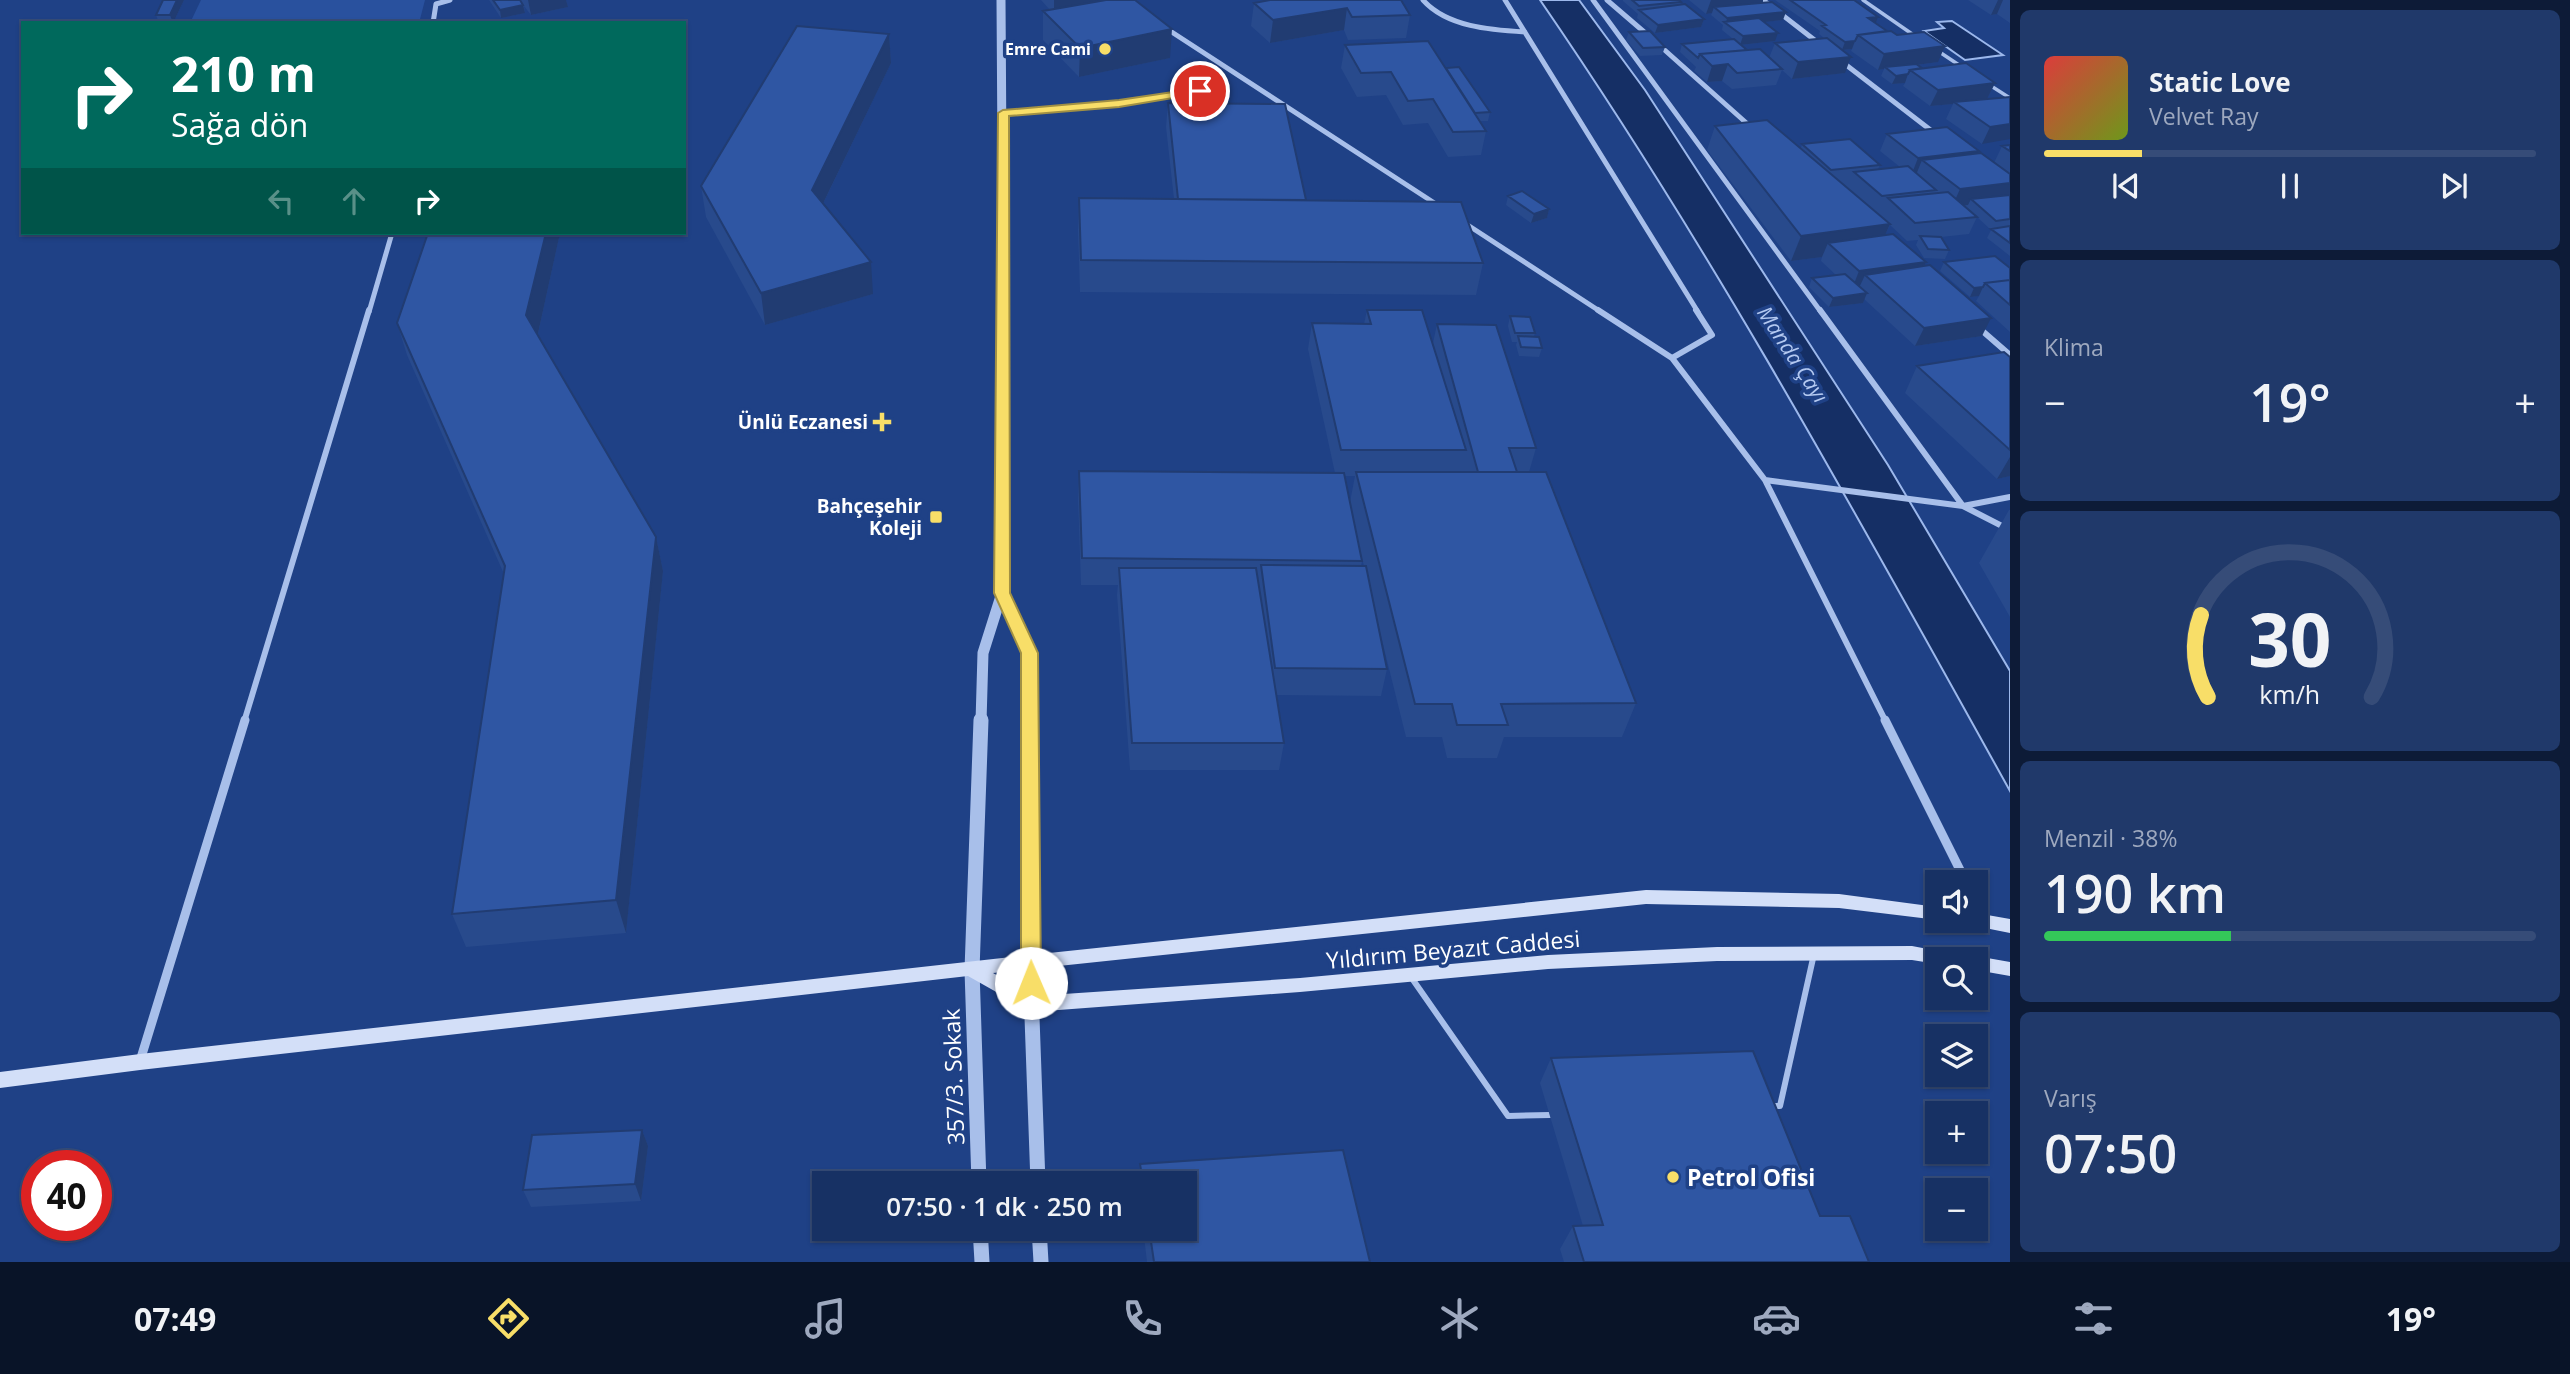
<!DOCTYPE html>
<html lang="tr">
<head>
<meta charset="utf-8">
<style>
	:root { --surface:#173164; --page:#20396a; --text:#f1f3f6; --muted:#9ea9bf; --line:#364c78; --accent:#f8de68 }
	body { margin:0; font-family:"Open Sans",sans-serif; background:var(--page); color:var(--text); height:100vh; display:flex; flex-direction:column; font-size:26px; white-space:nowrap }
	* { box-sizing:border-box; margin:0 }
	p { font-size:23px; color:var(--muted) }
	.icon { flex:none; width:38px; height:38px; fill:none; stroke:currentColor; stroke-width:2; stroke-linecap:round; stroke-linejoin:round }
	.map { position:relative; flex:1; overflow:hidden }
	.details { display:flex; flex-direction:column; gap:10px; padding:10px; background:#0d1b37; width:560px }
	.details>* { flex:none }
	.banner { position:absolute; left:21px; top:21px; width:665px; height:214px; border-radius:0px; box-shadow:0 2px 5px #0004,0 0 0 2px var(--line); background:#00695c; color:#fff; overflow:hidden }
	.tools { position:absolute; left:1925px; top:870px; display:grid; gap:14px }
	.tools a { display:grid; place-items:center; width:63px; height:63px; border-radius:0px; background:var(--surface); box-shadow:0 2px 5px #0004,0 0 0 2px var(--line); font-size:35px }
	.speed { position:absolute; left:21px; top:1150px; display:flex; gap:14px; font-size:35px; font-weight:700; text-align:center }
	.speed>* { display:grid; place-content:center; width:91px; height:91px; border-radius:50%; background:var(--surface); box-shadow:0 2px 5px #0004,0 0 0 2px var(--line); line-height:1 }
	.speed .limit { border:10px solid #d22; background:#fff; color:#111 }
	.pin { position:absolute; display:grid; place-items:center; width:60px; height:60px; color:#fff; margin:-30px; border:4px solid #fff; border-radius:50%; box-shadow:0 2px 7px #0007 }
	.me { position:absolute; width:77px; margin:-38px; rotate:359deg; stroke-linejoin:round; filter:drop-shadow(0 0 5px #0008) }
	.turn { display:flex; align-items:center; gap:24px; height:147px; padding:0 35px; font-size:32px }
	.turn .icon { width:91px; height:91px; stroke-width:2.5 }
	.turn b { display:block; font-size:49px; line-height:60px }
	.lanes { display:flex; align-items:center; height:66px; padding:0 35px; background:#0003; justify-content:center; gap:35px; direction:ltr }
	.lanes .off { opacity:.35 }
	.big { font-size:52px; font-weight:600; line-height:1.1 }
	.details .widget { flex:1; display:flex; flex-direction:column; justify-content:center; gap:10px; min-width:0; padding:0 24px; border-radius:10px; background:var(--page) }
	.details .dial { align-items:center; gap:0 }
	.dial svg { height:182px; overflow:visible; fill:none; stroke:var(--line); stroke-width:7; stroke-linecap:round; text-anchor:middle }
	.dial text { fill:var(--text); stroke:none }
	.song { display:flex; align-items:center; gap:21px }
	.cover { width:84px; height:84px; border-radius:10px; background:linear-gradient(135deg,hsl(0 70% 55%),hsl(80 70% 35%)) }
	.played { height:7px; border-radius:4px; background:linear-gradient(90deg,var(--accent) 20%,var(--line) 20%) }
	.keys { display:flex; justify-content:space-around; direction:ltr }
	.heat { display:flex; justify-content:space-between; align-items:center; font-size:38px; direction:ltr }
	.charge { height:10px; border-radius:5px; background:linear-gradient(90deg,#34c759 38%,var(--line) 0) }
	.trip { position:absolute; left:812px; top:1171px; width:385px; height:70px; border-radius:0px; background:var(--surface); box-shadow:0 2px 5px #0004,0 0 0 2px var(--line); font-weight:600; line-height:70px; text-align:center }
	.tab-bar { display:flex; height:112px; justify-content:space-around; align-items:center; background:#091428; color:var(--muted) }
	.tab-bar .icon { width:49px; height:49px }
	.tab-bar .active { color:var(--accent) }
	.tab-bar b { font-size:32px; color:var(--text) }
	main { display:flex; flex:1; min-height:0 }
	.map>svg:first-child { display:block }
</style>
</head>
<body>
<main>
<div class="map">
<svg width="2010" height="1262" viewBox="0 0 2010 1262">
	<rect width="100%" height="100%" fill="#1f4186"/>
	<!-- green -->
	<path fill="#29519e" d="M201 0H425L419 23H190Z"/>
	<!-- water -->
	<path fill="#152f65" stroke="#9cb8ec" stroke-width="2" d="M1540 0H1579L1645 90 1888 465 2010 671V791C1861 523 1714 253 1540 0Z
		M1952 21 2003 55 1965 60 1924 31 1944 28 1937 22Z"/>
	<g fill="none" stroke-linecap="round" stroke-linejoin="round">
		<!-- service-far1 -->
		<path stroke="#a8bfea" stroke-width="3.5" d="M1863 0 1915 36
			M1938 51 1962 67
			M1988 84 2010 98
			M1003 113 1119 104 1226 87"/>
		<!-- service -->
		<path stroke="#a8bfea" stroke-width="6" d="M1411 977 1508 1116 1550 1115
			M1771 1106H1780L1814 954"/>
		<!-- minor-far2 -->
		<path stroke="#a8bfea" stroke-width="5" d="M1423 0C1447 27 1491 30 1525 32
			M1505 0 1698 312
			M1593 0 1821 312
			M1607 0 1650 37
			M1763 0 1821 45
			M433 23 436 4 450 0
			M1164 27 1439 206
			M1659 45 1752 128
			M1841 61 1937 135
			M1463 222 1601 312
			M369 312 392 233"/>
		<!-- minor-far1 -->
		<path stroke="#a8bfea" stroke-width="6" d="M1598 310 1672 358 1765 480 1886 722
			M1820 310 1963 506 2010 530
			M1979 328 2010 355
			M1672 358 1712 335 1696 310
			M1765 480 1963 506 2010 497
			M244 722 369 310"/>
		<!-- minor -->
		<path stroke="#a8bfea" stroke-width="9" d="M1885 720 1966 882
			M1976 902 1985 922
			M140 1061 245 720"/>
		<!-- tertiary-far2 -->
		<path stroke="#a8bfea" stroke-width="9" d="M1001 0 1003 312"/>
		<!-- tertiary-far1 -->
		<path stroke="#a8bfea" stroke-width="11" d="M1002 593 1030 653V722
			M981 722 983 653 1002 593 1003 310"/>
		<!-- tertiary -->
		<path stroke="#a8bfea" stroke-width="15" d="M1030 720V962L1038 1183
			M979 1183 972 970 981 720
			M980 1228 982 1262
			M1039 1228 1041 1262"/>
		<!-- secondary -->
		<path fill="#d3dff8" fill-rule="evenodd" d="M1646 890 1839 894 1937 907 1938 920 1839 908 1646 904 993 973 1034 996 1300 978 1548 955 1717 947 1912 946 1954 954 1956 959H1937V964L1912 960 1717 961 1548 969 1300 992 1032 1012 968 976 140 1070 0 1088V1072L140 1054 1030 955Z
			M1976 913 2010 919V933L1970 925 1968 920H1976Z
			M1976 956 2010 962V976L1976 970V959H1969Z"/>
	</g>
	<!-- wall -->
	<path fill="#284a8c" fill-rule="evenodd" d="M163 0H184L173 23H159L156 15Z
		M489 0H566L568 7 531 15 524 6 525 13 501 18Z
		M1041 0H1100L1170 58 1079 77 1043 40V11L1050 10Z
		M1270 0H1383L1410 15 1406 38 1348 40 1344 30 1270 43 1251 26 1254 3Z
		M1623 0H1679L1681 2 1680 5 1704 19 1701 27 1655 33 1637 18 1638 14 1623 1Z
		M1689 0H1763V3L1783 20 1764 22 1775 41 1741 45 1747 50 1769 58 1775 43 1824 38 1819 34 1820 31 1775 0H1854L1878 17 1875 23 1938 62 1917 65 1922 68 1995 83 1987 99 2010 97 1982 144 1946 119 1953 104 1930 106 1903 86 1905 83 1892 84 1881 76 1884 69 1878 70 1851 51 1852 49 1843 50 1845 73 1792 79 1782 70 1776 85 1732 89 1722 81 1707 82 1694 71 1696 67 1680 52 1682 44 1733 39 1722 30 1723 25 1711 15 1712 13 1706 14Z
		M1968 0H2010V23L1997 14 1991 15Z
		M1629 32 1665 47 1662 55 1640 56 1626 40Z
		M889 34 891 63 823 204 873 294 765 325 706 217 701 186Z
		M1345 45 1446 68 1490 112 1488 121H1480L1486 131 1481 155 1448 157 1428 123 1403 125 1386 95 1357 97 1341 68Z
		M1168 103 1306 200 1483 263 1476 295 1080 292 1078 229 1079 198 1174 199 1166 127Z
		M1715 126 1801 148 1802 144 1880 165 1878 169 1900 167 1880 151 1887 134 1977 153 1994 163 2002 146 2010 145V256L1987 238 1991 230 1977 217 1969 234 1941 237 1949 250 1945 259 1924 258 1916 245 1918 240 1907 241 1890 225 1885 235 1926 262 1924 266 1982 336 1915 346 1864 299 1863 303 1829 307 1809 287 1812 278 1836 275 1821 261 1822 257 1791 261 1707 150Z
		M1508 196 1549 209 1547 218 1531 223 1506 205Z
		M428 233H560L538 334 656 537 663 571 626 933 466 947 452 914 504 574 407 355 397 323Z
		M1944 262 2010 268V332L1976 301 1979 296 1970 297 1940 271Z
		M1367 310 1433 343 1437 324 1536 448 1529 472 1636 703 1622 737H1504L1497 758H1447L1442 737H1406L1376 616 1387 669 1381 696 1277 695 1284 743 1279 770H1130L1117 595 1118 585H1081L1078 497 1079 471 1335 473 1308 349 1312 323 1364 324ZM1344 476H1355L1350 502ZM1358 544 1364 566H1361L1362 561Z
		M1510 316 1535 333 1534 336 1542 348 1539 357 1519 356 1516 345 1517 342H1512L1508 326Z
		M2010 357V476L1997 479 1905 393 1917 366Z
		M2009 510H2010V617L1979 563Z
		M1551 1058 1820 1216 1869 1262H1564L1560 1249 1573 1226H1583L1540 1083Z
		M642 1130 648 1146 641 1201 531 1207 523 1190Z
		M1343 1150 1370 1262H1147L1143 1228H1185V1183H1138L1140 1164Z"/>
	<!-- shaded-wall -->
	<path fill="#213c72" d="M177 0H184L173 23 170 15Z
		M528 0H566L568 7 531 15Z
		M1054 0H1100V8L1054 15Z
		M1711 0H1763L1761 8 1714 7 1712 13 1706 14Z
		M1998 0H2003L1997 14 1991 15Z
		M523 5 525 13 501 18 500 10Z
		M1347 8 1344 30 1270 43 1273 20Z
		M1786 12 1783 20 1730 26 1726 23 1727 18Z
		M1878 17 1875 25 1868 18Z
		M1704 19 1701 27 1655 33 1658 25Z
		M1172 29 1170 58 1079 77 1080 48Z
		M1778 33 1775 41 1740 45 1743 36Z
		M889 34 891 63 814 222 812 190Z
		M1855 41 1852 49 1842 50 1845 42Z
		M1945 46 1938 62 1887 69 1885 67 1884 69 1878 70 1884 54Z
		M1851 57 1845 73 1792 79 1798 62Z
		M1728 64 1722 81 1707 82 1712 66Z
		M1908 74 1905 83 1892 84 1896 76Z
		M1995 83 1987 99 1954 102 1953 104 1930 106 1938 90Z
		M2010 124V139L1982 144 1990 127Z
		M1979 151 1971 168 1922 160 1916 175 1911 176 1918 158Z
		M2010 183V199H1971L1968 205 1952 207 1960 189Z
		M1549 209 1547 218 1531 223 1534 214Z
		M1890 224 1879 249 1828 243 1822 257 1791 261 1801 236Z
		M546 233H560L535 347 526 315Z
		M871 262 873 294 765 325 761 293Z
		M1926 262 1918 280 1865 275 1859 288 1852 289 1859 271Z
		M1983 287 1979 296 1970 297 1974 288Z
		M1867 293 1863 303 1829 307 1833 298Z
		M1991 318 1982 336 1915 346 1924 328Z
		M2010 457V476L1997 479Z
		M656 537 663 571 626 933 616 900Z
		M642 1130 648 1146 641 1201 635 1184Z"/>
	<!-- building -->
	<path fill="#2f56a3" stroke="#213c72" stroke-width="2" d="M163 0H177L170 15H156Z
		M493 0H520L523 5 500 10Z
		M1106 0H1135L1172 29 1080 48 1043 11Z
		M1270 0H1401L1410 15 1352 17 1347 8 1273 20 1254 3Z
		M1632 0H1679L1681 2 1639 6Z
		M1790 0H1854L1878 17 1868 18 1887 31 1858 35 1855 41 1845 42 1822 26 1826 25Z
		M1772 2 1786 12 1727 18 1714 7Z
		M1685 4 1704 19 1658 25 1639 10Z
		M1759 18 1778 33 1743 36 1724 22Z
		M797 26 889 34 812 190 871 262 761 293 701 186Z
		M1650 31 1665 47 1643 48 1629 32Z
		M1891 31 1897 35 1924 32 1945 46 1884 54 1858 35Z
		M1827 38 1851 57 1798 62 1775 43Z
		M1734 39 1747 50 1700 54 1698 58 1682 44Z
		M1428 41 1486 131 1453 132 1433 99 1408 101 1391 72 1361 73 1345 45Z
		M1760 49 1782 69 1737 73 1728 64 1712 66 1700 54Z
		M1966 63 1995 83 1938 90 1910 70Z
		M1916 64 1922 68 1910 70 1908 74 1896 76 1885 67Z
		M1459 67 1490 112 1475 113 1446 68Z
		M2010 97V124L1990 127 1954 102Z
		M1168 103 1285 104 1306 200 1178 199Z
		M1767 120 1890 224 1801 236 1715 126Z
		M1947 127 1979 151 1918 158 1887 134Z
		M1850 139 1880 165 1831 170 1802 144Z
		M2010 145V151L2002 146Z
		M1981 153 2010 174V183L1960 189 1922 160Z
		M1908 166 1936 190 1882 196 1854 172Z
		M1522 191 1549 209 1534 214 1508 196Z
		M1948 192 1977 217 1915 223 1888 198Z
		M2010 195V219L1996 221 1971 199Z
		M1079 198 1461 202 1483 263 1081 260Z
		M2010 226V243L1991 229Z
		M428 233H546L526 315 656 537 616 900 452 914 505 566 397 323Z
		M1893 234 1926 262 1859 271 1828 243Z
		M1920 236 1941 237 1949 250 1928 249Z
		M1995 256 2010 268V280L1985 283 1983 287 1974 288 1944 262Z
		M1930 265 1991 318 1924 328 1865 275Z
		M1845 274 1867 293 1833 298 1812 278Z
		M2010 280V305L1985 283Z
		M1367 310H1422L1466 450H1341L1312 323 1371 324Z
		M1510 316 1530 317 1535 333H1515Z
		M1437 324 1496 325 1536 448H1509L1517 472H1478Z
		M1518 336 1539 337 1542 348 1521 347Z
		M2004 352 2010 357V450L1917 366Z
		M1079 471 1344 473 1362 561 1082 558Z
		M1356 472H1546L1636 703 1501 704 1508 725H1457L1452 704H1415Z
		M1261 565 1366 566 1387 669 1275 668Z
		M1119 568H1256L1284 743H1132Z
		M1753 1051 1820 1216H1850L1869 1262H1584L1573 1226 1603 1225 1551 1058Z
		M642 1130 635 1184 523 1190 532 1135Z
		M1343 1150 1370 1262H1154L1149 1228H1185V1183H1143L1140 1164Z"/>
	<!-- route -->
	<path fill="#f8de68" stroke="#a19044" stroke-width="2" d="M1200 88 1203 89V93L1119 107 1009 116 1010 593 1038 653 1041 983 1038 989 1031 992 1024 989 1021 983V653L994 593 998 113 1003 110 1119 100Z"/>
	<!-- markers -->
	<g fill="#f8de68" stroke="#1f4186" stroke-width="2.5">
		<circle cx="1105" cy="49" r="7"/>
		<path d="M878.5 411.5h7v7h7v7h-7v7h-7v-7h-7v-7h7z"/>
		<rect x="929" y="510" width="14" height="14" rx="3.5"/>
		<circle cx="1673" cy="1177" r="7"/>
	</g>
	<g text-anchor="middle" dominant-baseline="central" stroke-width="7" stroke-linejoin="round" paint-order="stroke">
		<!-- far-poi labels -->
		<g font-size="16" font-weight="bold" fill="#fff" stroke="#1f4186" text-anchor="end">
			<text x="1091" y="49">Emre Cami</text>
		</g>
		<!-- poi labels -->
		<g font-size="19" font-weight="bold" fill="#fff" stroke="#1f4186" text-anchor="end">
			<text x="868" y="422">Ünlü Eczanesi</text>
			<text x="922" y="506">Bahçeşehir<tspan x="922" dy="22">Koleji</tspan></text>
		</g>
		<!-- water labels -->
		<g font-size="21" font-style="italic" fill="#b4c9f1" stroke="#1f4186">
			<text transform="translate(1793 354) rotate(57)">Manda Çayı</text>
		</g>
		<!-- near-street labels -->
		<g font-size="23" fill="#fff" stroke="#1f4186">
			<text transform="translate(1453 949) rotate(-5)">Yıldırım Beyazıt Caddesi</text>
			<text transform="translate(953 1077) rotate(-92)">357/3. Sokak</text>
		</g>
		<!-- near-poi labels -->
		<g font-size="23" font-weight="bold" fill="#fff" stroke="#1f4186" text-anchor="start">
			<text x="1687" y="1177">Petrol Ofisi</text>
		</g>
	</g>
</svg>
<div class="tools">
<a><svg class="icon" aria-label="sound" viewBox="0 0 24 24"><path d="M4 9h4l5-4v14l-5-4H4zM17 9q2 3 0 6"/></svg></a>
<a><svg class="icon" aria-label="search" viewBox="0 0 24 24"><circle cx="10" cy="10" r="6"/><path d="M15 15l6 6"/></svg></a>
<a><svg class="icon" aria-label="layers" viewBox="0 0 24 24"><path d="M12 4l9 5-9 5-9-5zM3 14l9 5 9-5"/></svg></a>
<a>+</a>
<a>−</a>
</div>
<div class="speed"><div class="limit">40</div></div>
<div class="pin" style="left:1200px;top:91px;background:#d93025"><svg class="icon" aria-label="arrive" viewBox="0 0 24 24"><path d="M6 21V4h12l-3 4 3 4H6"/></svg></div>
<svg class="me" style="left:1031px;top:983px" viewBox="-20 -20 40 40"><circle r="19" fill="#fff"/><path d="M0-13L10 11 0 6-10 11z" fill="#f8de68"/></svg>
<div class="trip">07:50 · 1 dk · 250 m</div>
<div class="banner">
<div class="turn"><svg class="icon" aria-label="right" viewBox="0 0 24 24"><path d="M7 20v-9h11M14 6l5 5-5 5"/></svg><div><b>210 m</b>Sağa dön</div></div>
<div class="lanes"><svg class="icon off" aria-label="left" viewBox="0 0 24 24"><path d="M17 20v-9H6M10 6l-5 5 5 5"/></svg><svg class="icon off" aria-label="ahead" viewBox="0 0 24 24"><path d="M12 20V5M6 11l6-6 6 6"/></svg><svg class="icon" aria-label="right" viewBox="0 0 24 24"><path d="M7 20v-9h11M14 6l5 5-5 5"/></svg></div>
</div>
</div>
<section class="details">
<div class="widget">
<div class="song"><i class="cover"></i><div><b>Static Love</b><p>Velvet Ray</p></div></div>
<div class="played"></div>
<div class="keys"><svg class="icon" aria-label="previous" viewBox="0 0 24 24"><path d="M18 5L8 12l10 7zM5 5v14"/></svg><svg class="icon" aria-label="pause" viewBox="0 0 24 24"><path d="M8 5v14M16 5v14"/></svg><svg class="icon" aria-label="next" viewBox="0 0 24 24"><path d="M6 5l10 7-10 7zM19 5v14"/></svg></div>
</div>
<div class="widget"><p>Klima</p>
<div class="heat"><a>−</a><b class="big">19°</b><a>+</a></div>
</div>
<div class="widget dial"><svg viewBox="0 0 100 80">
<path d="M14 69A42 42 0 1 1 86 69"/>
<path d="M14 69A42 42 0 0 1 11 33" stroke="#f8de68"/>
<text x="50" y="56" font-size="32" font-weight="700">30</text>
<text x="50" y="72" font-size="11">km/h</text>
</svg></div>
<div class="widget"><p>Menzil · 38%</p><b class="big">190 km</b><div class="charge"></div></div>
<div class="widget"><p>Varış</p><b class="big">07:50</b></div>
</section>
</main>
<nav class="tab-bar">
<b>07:49</b>
<svg class="icon active" aria-label="directions" viewBox="0 0 24 24"><path d="M12 3l9 9-9 9-9-9zM9 14v-3h6M13 9l2 2-2 2"/></svg>
<svg class="icon" aria-label="music" viewBox="0 0 24 24"><path d="M9 18V5l10-2v13"/><circle cx="6" cy="18" r="3"/><circle cx="16" cy="16" r="3"/></svg>
<svg class="icon" aria-label="phone" viewBox="0 0 24 24"><path d="M5 4h4l2 5-3 2q2 4 5 5l2-3 5 2v4C11 20 4 13 5 4z"/></svg>
<svg class="icon" aria-label="climate" viewBox="0 0 24 24"><path d="M12 3v18M4 7l16 10M4 17L20 7"/></svg>
<svg class="icon" aria-label="car" viewBox="0 0 24 24"><path d="M5 17H2v-5l4-1 3-4h7l3 4 3 1v5h-3M9 17h6M6 11h13"/><circle cx="7" cy="17" r="2"/><circle cx="17" cy="17" r="2"/></svg>
<svg class="icon" aria-label="filters" viewBox="0 0 24 24"><path d="M4 7h16M4 17h16"/><circle cx="9" cy="7" r="2"/><circle cx="15" cy="17" r="2"/></svg>
<b>19°</b>
</nav>
</body>
</html>
